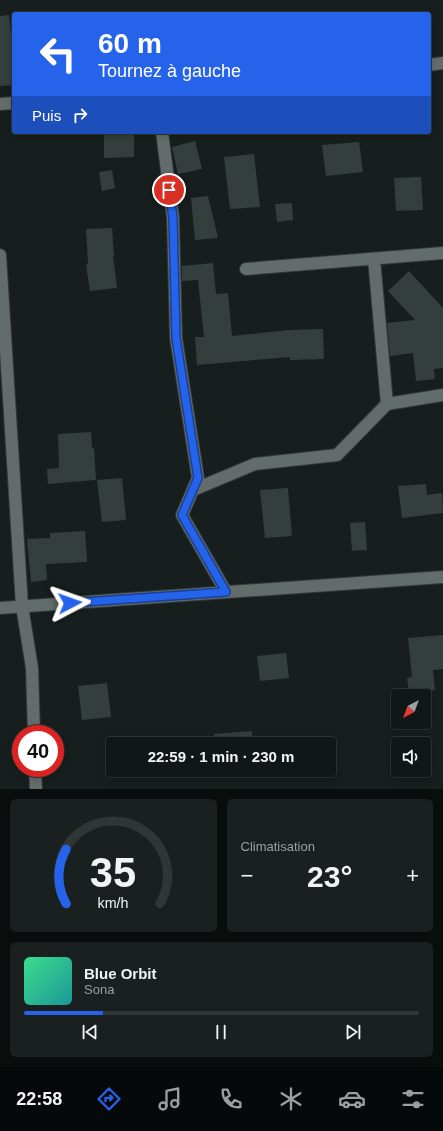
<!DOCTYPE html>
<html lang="fr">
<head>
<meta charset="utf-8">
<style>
	:root { --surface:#101716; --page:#19201f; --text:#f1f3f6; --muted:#9c9fa1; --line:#303635; --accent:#2563eb }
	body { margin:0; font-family:Arial,sans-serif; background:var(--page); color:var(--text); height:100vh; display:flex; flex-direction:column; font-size:15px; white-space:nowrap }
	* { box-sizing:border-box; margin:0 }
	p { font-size:13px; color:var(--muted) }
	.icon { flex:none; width:22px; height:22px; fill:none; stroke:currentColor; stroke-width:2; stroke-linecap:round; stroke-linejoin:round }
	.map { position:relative; height:789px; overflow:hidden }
	.side { display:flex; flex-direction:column; gap:10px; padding:10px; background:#090d0c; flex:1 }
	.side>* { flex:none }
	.hud { position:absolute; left:12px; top:12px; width:419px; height:122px; border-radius:4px; box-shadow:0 2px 6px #0003,0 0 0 1px var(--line); background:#2563eb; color:#fff; overflow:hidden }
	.needle { width:26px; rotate:221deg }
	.fabs { position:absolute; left:391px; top:689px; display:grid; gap:8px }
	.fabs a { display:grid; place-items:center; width:40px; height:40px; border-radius:4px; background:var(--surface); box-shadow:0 2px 6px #0003,0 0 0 1px var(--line); font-size:20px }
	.speed { position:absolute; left:12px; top:725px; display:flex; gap:8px; font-size:20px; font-weight:700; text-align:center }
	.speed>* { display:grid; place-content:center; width:52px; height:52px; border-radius:50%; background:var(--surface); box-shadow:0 2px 6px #0003,0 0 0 1px var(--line); line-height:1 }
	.speed .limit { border:6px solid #d22; background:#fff; color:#111 }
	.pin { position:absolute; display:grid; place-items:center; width:34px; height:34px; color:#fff; margin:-17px; border:2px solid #fff; border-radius:50%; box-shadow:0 1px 4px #0007 }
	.me { position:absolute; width:44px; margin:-22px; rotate:86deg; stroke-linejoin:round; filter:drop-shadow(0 0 3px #0008) }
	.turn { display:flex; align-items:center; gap:14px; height:84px; padding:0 20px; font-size:18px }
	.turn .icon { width:52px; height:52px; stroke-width:2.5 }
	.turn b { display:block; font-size:28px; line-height:34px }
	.then { display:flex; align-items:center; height:38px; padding:0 20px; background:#0003; gap:8px; font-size:15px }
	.big { font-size:30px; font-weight:700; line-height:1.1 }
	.side .card { flex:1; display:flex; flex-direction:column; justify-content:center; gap:6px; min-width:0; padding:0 14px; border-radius:6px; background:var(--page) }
	.side .dial { align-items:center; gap:0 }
	.dial svg { height:104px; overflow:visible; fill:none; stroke:var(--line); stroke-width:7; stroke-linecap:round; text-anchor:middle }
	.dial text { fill:var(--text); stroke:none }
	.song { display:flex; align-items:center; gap:12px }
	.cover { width:48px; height:48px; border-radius:6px; background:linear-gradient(135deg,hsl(150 70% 55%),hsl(180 70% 35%)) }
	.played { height:4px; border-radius:2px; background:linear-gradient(90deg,var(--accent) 20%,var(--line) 20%) }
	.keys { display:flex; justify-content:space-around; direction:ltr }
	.heat { display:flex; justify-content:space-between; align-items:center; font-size:22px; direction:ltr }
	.side .tiles { flex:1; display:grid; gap:10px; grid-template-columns:1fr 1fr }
	.card:last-child { grid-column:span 2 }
	.trip { position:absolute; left:106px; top:737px; width:230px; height:40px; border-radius:4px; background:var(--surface); box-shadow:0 2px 6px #0003,0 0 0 1px var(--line); font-weight:700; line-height:40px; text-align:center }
	.menu { display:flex; height:64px; justify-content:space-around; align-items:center; background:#060909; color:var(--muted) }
	.menu .icon { width:28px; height:28px }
	.menu .on { color:var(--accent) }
	.menu b { font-size:18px; color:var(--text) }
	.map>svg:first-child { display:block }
</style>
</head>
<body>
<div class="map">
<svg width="443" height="789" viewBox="0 0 443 789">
	<rect width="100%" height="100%" fill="#161f1e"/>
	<!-- building -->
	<path fill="#343f3d" d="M9 15 14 62V85L0 86V16Z
		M104 132H134V157L104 158Z
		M195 141 202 169 178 174 172 147Z
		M359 142 363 172 326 176 322 145Z
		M254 154 260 207 230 209 224 157Z
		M112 170 115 188 102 191 99 172Z
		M421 177 423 210 396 211 394 178Z
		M208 196 218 238 195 240 191 198Z
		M292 203 293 220 277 222 275 204Z
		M112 228 114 256H113L117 288 90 291 86 265 88 264 86 229Z
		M213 263 216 294 228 293 232 336 289 330 323 329 324 359 290 360V357L197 365 195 337H204L198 280 182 281V266Z
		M409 271 443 308V368L434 369 435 379 416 381 413 353 390 356 387 323 415 320 388 291Z
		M91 432 92 448H94L96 480 48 484 47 469 59 468 58 434Z
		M122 478 126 520 102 522 97 480Z
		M426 484 427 495 442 493 443 513 402 518 398 486Z
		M288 488 292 536 265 538 260 490Z
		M365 522 367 550 352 551 350 523Z
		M85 531 87 562 46 564 47 580 31 582 27 539 50 538V533Z
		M443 635V669L433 670 435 690 409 693 407 678 412 677 408 638Z
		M286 653 289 678 260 681 257 656Z
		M107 683 111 717 82 720 78 686Z
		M252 731 253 744H214V734Z"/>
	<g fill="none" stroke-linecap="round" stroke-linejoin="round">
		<defs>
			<path id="minor" d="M429 65 443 63
				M0 104 14 103
				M162 132 173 218 176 338 198 478 182 515 226 592
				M0 255 22 606 32 668 34 734
				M374 259 387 404
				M246 269 443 253
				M193 490 255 464 337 455 387 404 443 395
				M0 608 443 577
				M35 768 36 789"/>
		</defs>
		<!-- minor casing -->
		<use href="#minor" stroke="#333938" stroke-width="14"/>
		<!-- minor -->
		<use href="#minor" stroke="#616c6b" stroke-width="12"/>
	</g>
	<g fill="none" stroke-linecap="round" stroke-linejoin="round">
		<defs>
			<path id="route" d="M70 603 226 592 182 515 198 478 176 338 173 218 169 190"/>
		</defs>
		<!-- route casing -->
		<use href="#route" stroke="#184099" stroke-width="10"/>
		<!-- route -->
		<use href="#route" stroke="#2563eb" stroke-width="7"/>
	</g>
</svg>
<div class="fabs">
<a><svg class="needle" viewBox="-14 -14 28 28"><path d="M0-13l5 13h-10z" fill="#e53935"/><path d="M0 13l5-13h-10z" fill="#9c9fa1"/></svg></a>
<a><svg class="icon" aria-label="sound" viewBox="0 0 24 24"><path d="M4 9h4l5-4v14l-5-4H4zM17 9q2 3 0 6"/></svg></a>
</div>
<div class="speed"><div class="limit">40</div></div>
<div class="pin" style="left:169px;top:190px;background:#d93025"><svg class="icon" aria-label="arrive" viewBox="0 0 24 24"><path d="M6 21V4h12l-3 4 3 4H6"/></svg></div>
<svg class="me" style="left:70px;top:603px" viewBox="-20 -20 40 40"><path d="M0-17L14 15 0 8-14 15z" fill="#2563eb" stroke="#fff" stroke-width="4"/></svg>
<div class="trip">22:59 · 1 min · 230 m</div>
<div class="hud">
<div class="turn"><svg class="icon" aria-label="left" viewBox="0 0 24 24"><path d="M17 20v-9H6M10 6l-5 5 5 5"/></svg><div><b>60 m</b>Tournez à gauche</div></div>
<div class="then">Puis<svg class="icon" aria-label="right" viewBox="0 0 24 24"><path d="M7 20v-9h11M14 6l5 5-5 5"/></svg></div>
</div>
</div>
<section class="side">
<div class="tiles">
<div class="card dial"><svg viewBox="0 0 100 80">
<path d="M14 69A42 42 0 1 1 86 69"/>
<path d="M14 69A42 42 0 0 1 14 27" stroke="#2563eb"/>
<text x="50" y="56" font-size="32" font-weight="700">35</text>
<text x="50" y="72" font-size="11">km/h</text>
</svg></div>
<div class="card"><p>Climatisation</p>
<div class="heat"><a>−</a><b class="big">23°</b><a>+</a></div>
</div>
<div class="card">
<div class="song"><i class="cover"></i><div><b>Blue Orbit</b><p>Sona</p></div></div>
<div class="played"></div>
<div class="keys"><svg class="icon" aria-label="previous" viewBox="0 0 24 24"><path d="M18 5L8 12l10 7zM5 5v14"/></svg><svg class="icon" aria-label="pause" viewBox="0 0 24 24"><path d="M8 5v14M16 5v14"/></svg><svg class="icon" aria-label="next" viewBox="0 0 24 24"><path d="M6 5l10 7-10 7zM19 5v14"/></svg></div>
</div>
</div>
</section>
<nav class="menu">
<b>22:58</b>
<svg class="icon on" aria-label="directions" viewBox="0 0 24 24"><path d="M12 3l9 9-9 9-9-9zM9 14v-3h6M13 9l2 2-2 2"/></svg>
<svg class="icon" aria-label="music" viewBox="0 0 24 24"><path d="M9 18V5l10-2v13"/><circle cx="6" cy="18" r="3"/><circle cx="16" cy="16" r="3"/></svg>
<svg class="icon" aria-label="phone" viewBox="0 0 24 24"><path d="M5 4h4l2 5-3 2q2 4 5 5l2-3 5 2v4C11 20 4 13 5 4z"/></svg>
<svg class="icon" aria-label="climate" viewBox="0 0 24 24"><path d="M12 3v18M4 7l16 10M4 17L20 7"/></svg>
<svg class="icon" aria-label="car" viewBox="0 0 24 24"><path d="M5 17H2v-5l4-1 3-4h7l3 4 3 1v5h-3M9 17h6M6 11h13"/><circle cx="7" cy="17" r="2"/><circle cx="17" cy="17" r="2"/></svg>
<svg class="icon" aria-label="filters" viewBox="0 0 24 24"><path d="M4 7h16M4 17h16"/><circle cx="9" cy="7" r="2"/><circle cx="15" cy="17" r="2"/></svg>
</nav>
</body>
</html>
